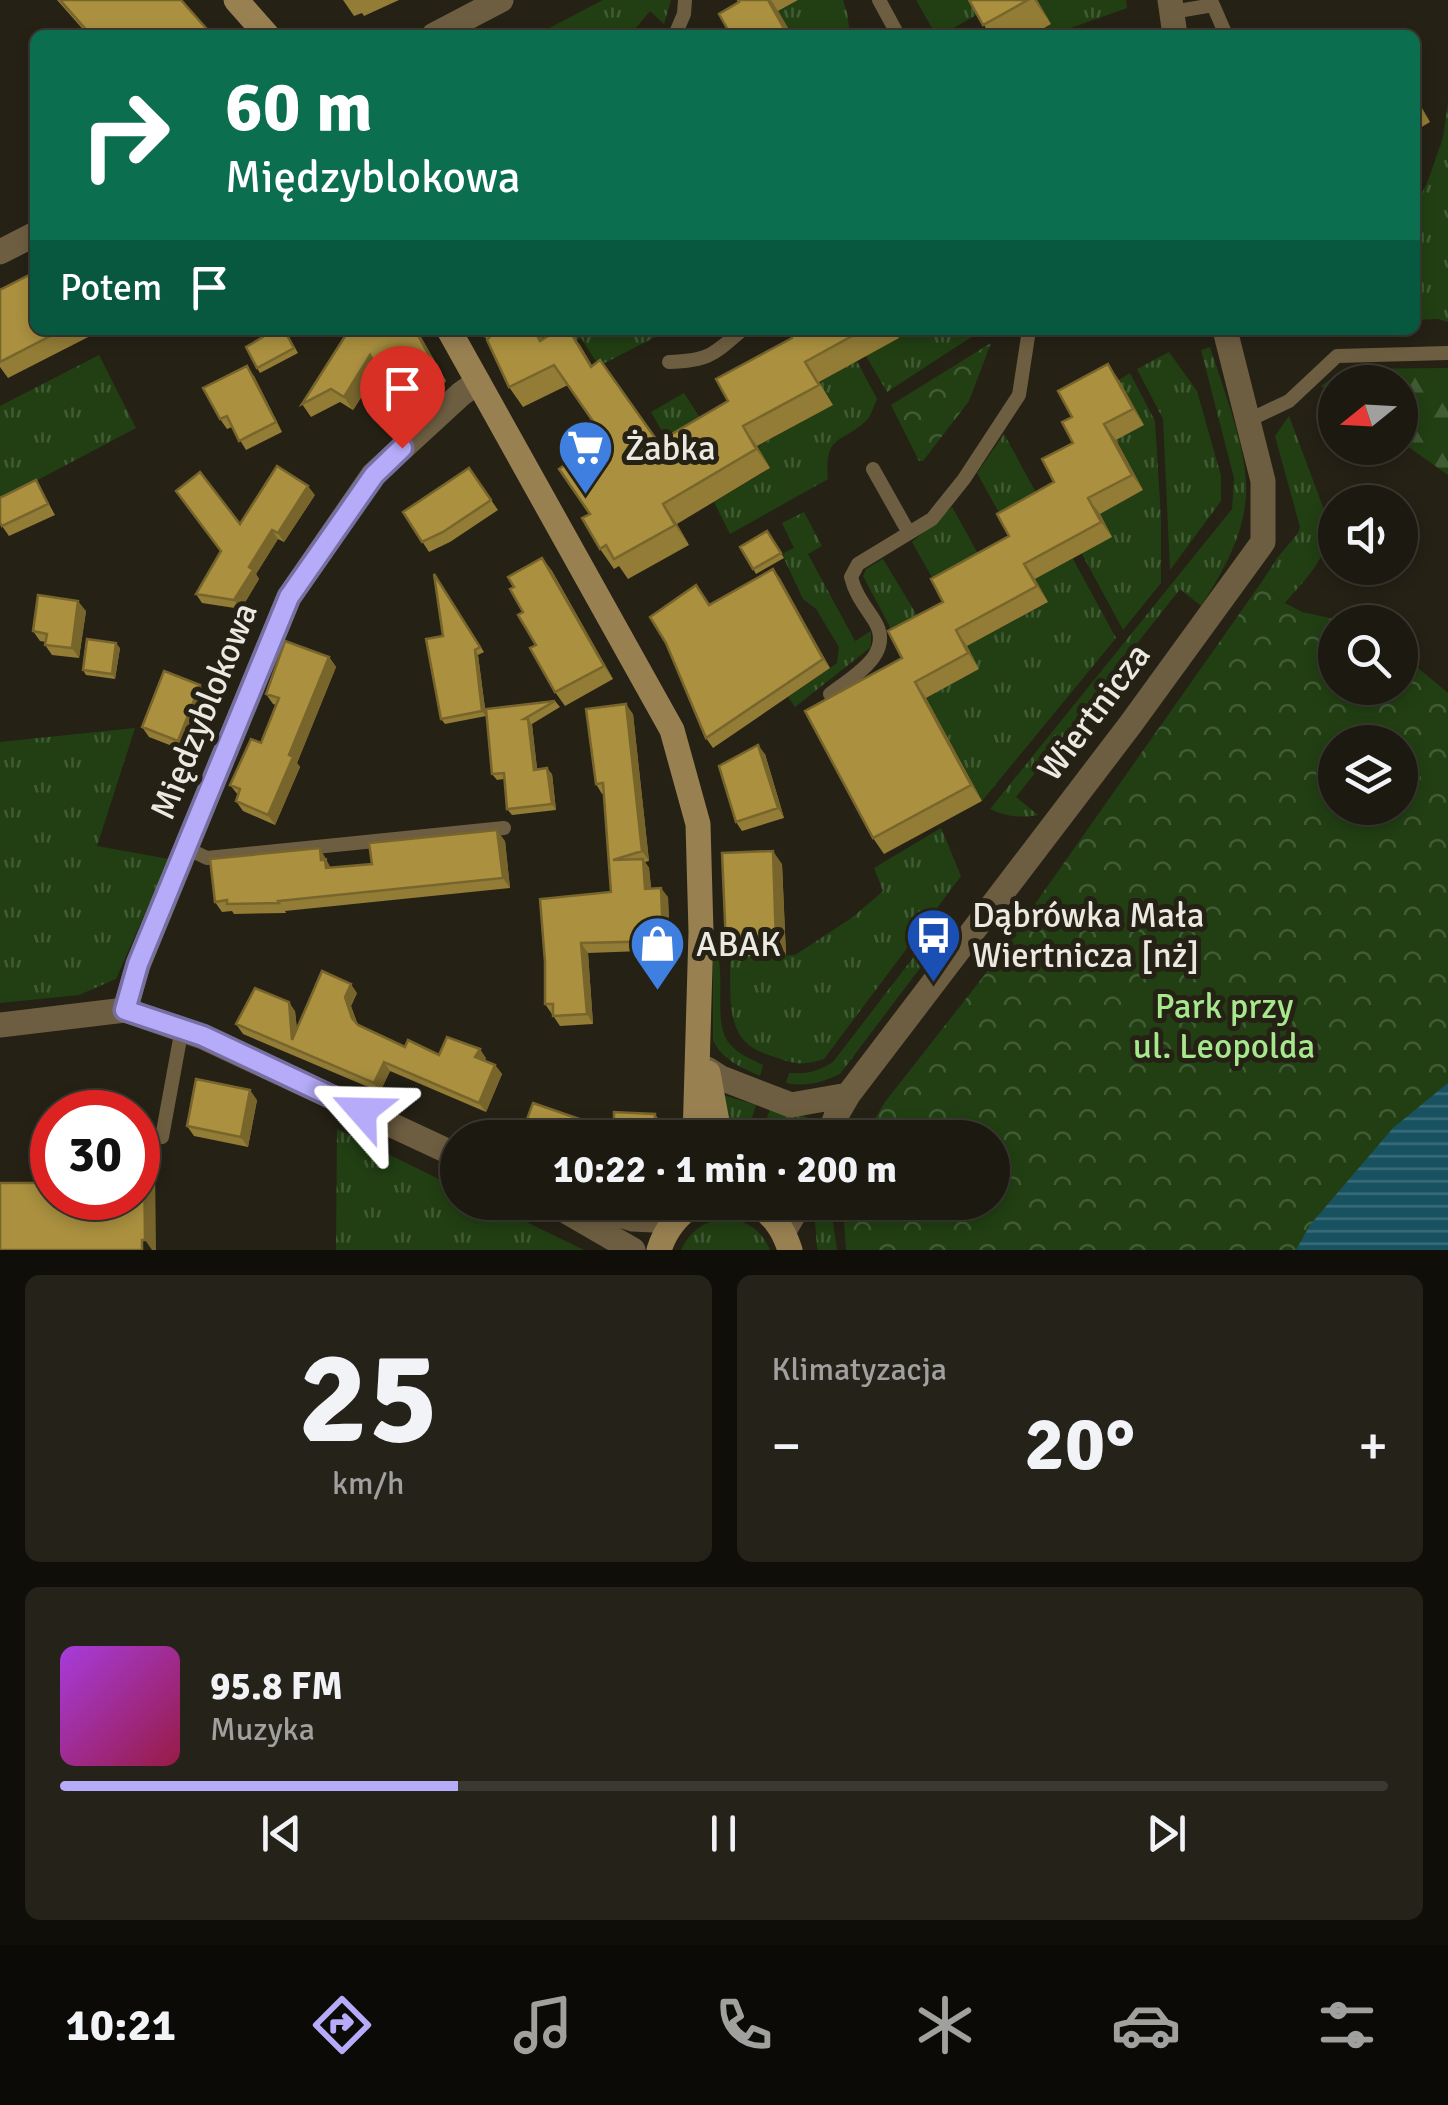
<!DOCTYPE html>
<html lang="pl">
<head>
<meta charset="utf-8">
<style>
	:root { --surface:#1c1910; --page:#252219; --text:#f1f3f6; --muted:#a0a09f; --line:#3a3830; --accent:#b6abf8 }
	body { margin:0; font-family:Signika,sans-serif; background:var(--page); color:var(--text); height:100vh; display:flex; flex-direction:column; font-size:38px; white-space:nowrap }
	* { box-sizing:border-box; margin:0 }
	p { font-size:32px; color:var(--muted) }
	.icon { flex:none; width:55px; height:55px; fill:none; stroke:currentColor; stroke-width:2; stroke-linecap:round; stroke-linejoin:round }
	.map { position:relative; height:1250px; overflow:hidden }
	.details { display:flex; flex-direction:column; gap:25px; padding:25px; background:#0f0e09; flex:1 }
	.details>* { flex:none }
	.guide { position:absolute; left:30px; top:30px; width:1390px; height:305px; border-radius:15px; box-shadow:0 5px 15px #0003,0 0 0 2px var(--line); background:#0b6e4f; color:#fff; overflow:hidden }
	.needle { width:65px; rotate:252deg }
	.fabs { position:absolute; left:1318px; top:365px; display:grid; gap:20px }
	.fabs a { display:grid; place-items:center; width:100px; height:100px; border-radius:50%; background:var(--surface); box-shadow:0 5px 15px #0003,0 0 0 2px var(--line); font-size:50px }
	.speed { position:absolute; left:30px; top:1090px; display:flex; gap:20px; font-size:50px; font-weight:700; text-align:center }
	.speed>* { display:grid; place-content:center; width:130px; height:130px; border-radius:50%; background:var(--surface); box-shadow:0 5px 15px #0003,0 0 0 2px var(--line); line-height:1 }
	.speed .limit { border:15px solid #d22; background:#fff; color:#111 }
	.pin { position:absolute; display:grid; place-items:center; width:85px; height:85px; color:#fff; margin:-102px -42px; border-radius:50% 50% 50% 0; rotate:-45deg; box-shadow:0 0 10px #0007 }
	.pin .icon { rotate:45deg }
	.me { position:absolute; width:110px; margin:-55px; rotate:295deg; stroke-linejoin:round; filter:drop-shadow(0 0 8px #0008) }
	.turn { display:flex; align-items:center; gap:35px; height:210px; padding:0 30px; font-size:45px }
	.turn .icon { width:130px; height:130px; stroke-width:2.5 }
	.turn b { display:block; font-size:70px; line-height:85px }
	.then { display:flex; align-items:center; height:95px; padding:0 30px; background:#0003; gap:20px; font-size:38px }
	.big { font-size:75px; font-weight:800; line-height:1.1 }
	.details .widget { flex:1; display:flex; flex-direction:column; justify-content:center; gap:15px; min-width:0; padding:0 35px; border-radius:15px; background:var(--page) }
	.details .dial { align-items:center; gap:0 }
	.dial b { font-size:130px; line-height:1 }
	.song { display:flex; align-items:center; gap:30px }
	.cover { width:120px; height:120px; border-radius:15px; background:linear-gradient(135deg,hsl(280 70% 55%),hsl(340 70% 35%)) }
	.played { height:10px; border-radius:5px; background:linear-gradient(90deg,var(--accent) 30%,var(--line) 30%) }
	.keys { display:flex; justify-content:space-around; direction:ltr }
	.heat { display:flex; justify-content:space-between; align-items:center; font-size:55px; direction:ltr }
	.details .tiles { flex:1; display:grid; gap:25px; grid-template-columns:1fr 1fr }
	.widget:last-child { grid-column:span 2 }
	.trip { position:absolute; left:440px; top:1120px; width:570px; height:100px; border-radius:50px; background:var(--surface); box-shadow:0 5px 15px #0003,0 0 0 2px var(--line); font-weight:800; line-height:100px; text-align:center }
	.tab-bar { display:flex; height:160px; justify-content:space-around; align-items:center; background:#0b0a06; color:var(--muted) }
	.tab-bar .icon { width:70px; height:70px }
	.tab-bar .current { color:var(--accent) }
	.tab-bar b { font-size:45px; color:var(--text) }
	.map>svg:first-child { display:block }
</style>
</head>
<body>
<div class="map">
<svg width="1448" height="1250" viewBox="0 0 1448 1250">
	<defs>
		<pattern id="grass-tufts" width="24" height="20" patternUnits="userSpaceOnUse" patternTransform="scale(2.5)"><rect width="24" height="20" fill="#213f13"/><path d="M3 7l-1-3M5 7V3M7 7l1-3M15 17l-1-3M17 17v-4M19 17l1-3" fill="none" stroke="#415b35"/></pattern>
		<pattern id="forest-firs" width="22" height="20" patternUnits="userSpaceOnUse" patternTransform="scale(2.5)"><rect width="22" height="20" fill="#213f13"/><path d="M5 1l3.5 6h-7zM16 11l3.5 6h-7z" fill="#415b35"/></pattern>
		<pattern id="park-crowns" width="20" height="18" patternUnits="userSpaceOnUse" patternTransform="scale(2.5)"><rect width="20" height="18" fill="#213f13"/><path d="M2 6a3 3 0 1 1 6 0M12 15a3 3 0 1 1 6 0" fill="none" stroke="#415b35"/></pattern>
		<pattern id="water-rules" width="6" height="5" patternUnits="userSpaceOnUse" patternTransform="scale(2.5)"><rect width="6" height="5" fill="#185261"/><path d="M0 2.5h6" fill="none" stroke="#3a6b77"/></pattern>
	</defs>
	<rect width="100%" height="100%" fill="#252115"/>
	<!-- grass -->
	<path fill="url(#grass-tufts)" d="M603 0H671L664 24 650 11 630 35H536Z
		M798 0H843L847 12 850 35H791L778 11Z
		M916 0H972L980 13 941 35H936Z
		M1037 0H1126L1127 8 1051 35H1032L1051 24Z
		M1448 102V322L1438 319 1415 320V207L1427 183 1443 138Z
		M539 330H669L599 366 581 338 549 352Z
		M894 330H982L887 392 866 356 898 338Z
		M1210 347C1222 385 1245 444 1246 483 1248 528 1225 569 1201 606L1180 589 1016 797 1038 815C1021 818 1006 817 990 809L1232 509 1234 478 1201 350Z
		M1169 352 1197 391 1221 476V501L1170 570 1163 419 1137 369Z
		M99 355 136 428 0 500V406Z
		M857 361 877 399C874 406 871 416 866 421 841 444 824 434 828 479L730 534 714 502 769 469 758 446 832 405 819 382Z
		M1130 373 1155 421 1161 519V583L1123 630 1082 554 1100 514 1143 490 1116 440 1143 425 1119 380Z
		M684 393 713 438 683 468 651 412Z
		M1289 416 1330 526C1327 560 1306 578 1285 603L1261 583 1278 557 1298 533 1300 527 1275 436Z
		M1004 434 1045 509 1008 529 977 473Z
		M952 507 987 570 942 595 912 542Z
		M804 512 822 546 808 554 855 641 871 631V647L795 707 788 697 837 663 839 647 816 609 803 599 782 554 794 548 782 523Z
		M1076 557 1073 559 1116 638 982 801 926 698 979 669 967 646 1047 603 1035 579Z
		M883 559 927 632 891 634 889 625 863 576 866 569Z
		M135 728 97 846 169 859 116 979 79 995 0 1003V742Z
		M941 828 961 876 824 1059C806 1065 795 1065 778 1058 768 1055 756 1051 749 1045 726 1027 731 988 730 962L735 957 795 955 853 917 883 891 874 868Z
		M939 924 948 931 840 1074C820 1083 807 1087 786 1083L789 1073C807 1074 817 1072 833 1062Z
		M713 941C729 970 711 1021 729 1043 737 1054 751 1059 763 1065L760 1076C741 1067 722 1060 713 1040Z
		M720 1094 756 1105 747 1133 726 1137Z
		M770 1109 797 1112 808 1118 795 1137H787L793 1127 783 1120 771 1137H760Z
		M337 1129 457 1188 458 1202 487 1203 584 1250H336Z
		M826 1203H836L833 1222 837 1250H818L817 1247 815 1223Z
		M725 1218C747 1221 761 1229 770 1250H681C691 1230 703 1222 725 1218Z"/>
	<!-- forest -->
	<path fill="url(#forest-firs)" d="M1448 368V475L1400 441V382H1335V396L1321 386 1345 369Z"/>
	<!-- park -->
	<path fill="url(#park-crowns)" fill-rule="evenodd" d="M991 343 969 401 923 461H919L891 405Z
		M1261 583 1285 603 1302 612 1348 622H1335V688H1400V653L1448 693V1250H846L844 1222 846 1203 992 1202V1138L864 1137 885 1102 990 968ZM1335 742H1400V808H1335Z"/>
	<!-- water -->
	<path fill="url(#water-rules)" d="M1448 1083V1250H1296L1310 1225 1393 1128Z"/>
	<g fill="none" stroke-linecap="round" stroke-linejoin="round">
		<!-- lane -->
		<path stroke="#6e5e41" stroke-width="14" d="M879 0 898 35
			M1172 12 1213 5 1226 35
			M675 35 684 14 685 0
			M669 362C708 361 713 355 742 330
			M1249 420 1289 401 1337 356 1448 353
			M873 469 909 533
			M830 694C853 676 896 654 874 620 865 606 855 594 851 577L858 564 932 519 964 479 1019 395 1029 330
			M186 848 207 858 504 828
			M162 1137 182 1028"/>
		<!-- street -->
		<path stroke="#6e5e41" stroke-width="25" d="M1170 0 1175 35
			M434 35 501 0
			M0 252 35 234
			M125 1010 138 965 289 597 373 475 461 394 478 382
			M0 1025 125 1010 203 1037 458 1156
			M707 1069 721 1078 791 1105 848 1095
			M828 1138 837 1114 848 1095 1130 725 1263 542V481L1225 330
			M550 1202 633 1250
			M579 1202 633 1219 672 1221
			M784 1231 801 1202"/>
		<!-- secondary -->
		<path stroke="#998051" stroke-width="25" d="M236 0 267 35
			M449 330 672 730 698 824 701 932 695 1138
			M708 1073 720 1138
			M754 1202C774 1216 783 1228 790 1250
			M659 1250C666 1228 677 1217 695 1202"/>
	</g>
	<!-- wall -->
	<path fill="#927c36" d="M57 0H181L88 35Z
		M343 0H399L364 16 362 13 354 16Z
		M738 0H798L778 11 792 35H731Z
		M969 0H1037L1051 24 1032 35H990Z
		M1415 96 1430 122 1415 131Z
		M0 290 35 330H102L8 378 0 367Z
		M285 330 298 353 260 373 257 368Z
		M349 330H417L446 381 438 390 403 410 379 370 353 410 340 402 311 417 302 404Z
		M482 330H539L543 339 580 345 592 366 658 442 728 401 792 338 788 330H894L899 338 819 382 833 405 757 446 770 468 677 524 689 545 628 579 619 566 614 569 600 549 590 514 604 437 568 385 523 407 509 387Z
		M254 376 282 432 246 450 232 427 227 429 220 419Z
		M1119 380 1144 425 1116 440 1143 490 1100 514 1112 537 1035 579 1048 602 967 646 979 669 926 698 982 801 884 854 873 838 902 658 943 602 1009 536 1054 482 1073 443 1072 417Z
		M469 468 498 510 450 542 429 552 403 512Z
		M36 480 55 515 9 536 2 526Z
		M315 495 284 542 278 539 256 574 259 579 241 609 202 603 196 594Z
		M767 531 784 558 756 574 740 547Z
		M542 558 552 571 613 679 565 706 555 692 514 587Z
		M773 569 830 668 713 748 706 738 709 605Z
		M434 574 484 652 478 655 486 716 445 724 441 719 443 636Z
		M86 611 79 658 52 655 45 645 46 642 40 641 33 631Z
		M120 648 115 679 86 675 83 670Z
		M329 657 336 667 297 763 300 767 275 825 243 811 236 801 238 795 230 785 261 743 276 705 273 704 266 694Z
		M200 685 206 694 185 751 149 737 142 727Z
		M555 701 560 707 532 724 537 769 552 774 556 810 512 815 507 809 504 779 497 780 492 774 486 709Z
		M633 714 649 861 645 862 649 868 651 888 668 897 670 950 588 953 593 1024 560 1026 545 1004 611 892 604 793 602 794 596 784Z
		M765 754 784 818 742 831 736 822Z
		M505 841 510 888 285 911 286 913 234 914 232 911 222 912 215 902 327 858V863L331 868 372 864Z
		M782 864 786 955 735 957 726 944Z
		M357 993 351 1006 358 1025 405 1047 439 1055 486 1058 485 1060 495 1065 502 1074 486 1112 390 1071 380 1092 243 1034 236 1024 295 1011 297 1030Z
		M257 1100 248 1147 194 1136 187 1126Z"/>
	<!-- shaded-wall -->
	<path fill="#77652c" d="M768 0H771L778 11 792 35 787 34Z
		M1034 0H1037L1051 24Z
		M1415 96 1430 122 1417 103Z
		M415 330H417L446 381 438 390 429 376Z
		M534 330H539L554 361 540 341Z
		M569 330 580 345 605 387 591 367Z
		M370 355 380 368 353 410 344 397Z
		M1108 364 1119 380 1144 425 1133 409Z
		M247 366 254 376 282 432 276 422Z
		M1104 424 1116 440 1143 490 1132 475Z
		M743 426 757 446 770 468 756 449Z
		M308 486 315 495 284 542 278 533Z
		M1088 498 1100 514 1112 537 1101 522Z
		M663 504 677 524 689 545 675 525Z
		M272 530 278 539 256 574 259 579 241 609 234 600 249 567Z
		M542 558 552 571 613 679 604 666Z
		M1024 564 1035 579 1048 602 1037 586Z
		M773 569 780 578 830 668 823 659Z
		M78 601 86 611 79 658 72 648Z
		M956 630 967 646 979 669 968 653Z
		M116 643 120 648 115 679 112 674Z
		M475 650 478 655 486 716 482 711Z
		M329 657 336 667 297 763 300 767 275 825 268 815 289 755Z
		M915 682 926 698 982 801 971 785Z
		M200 685 206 694 185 751 178 741Z
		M626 704 633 714 649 861 642 851Z
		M528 719 532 725 538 776 534 770Z
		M758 745 765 754 784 818 778 808Z
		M547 768 552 774 556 810 552 804Z
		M497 830 505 841 510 888 503 878Z
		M320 848 332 870 333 878 321 860Z
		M773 851 782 864 786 955 776 942Z
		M643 859 649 868 652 898 645 889Z
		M661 888 668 897 670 950 663 941Z
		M581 943 588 953 593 1024 587 1014Z
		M351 984 357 993 351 1006 358 1027 352 1018 345 997Z
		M289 1002 295 1011 299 1049 292 1040Z
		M480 1049 486 1058 482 1066 475 1057Z
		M384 1062 390 1071 380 1092 374 1083Z
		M495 1065 502 1074 486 1112 479 1103Z
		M250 1090 257 1100 248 1147 241 1137Z
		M655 1114 662 1124 661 1138H654Z
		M144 1151 155 1167 156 1250H152L145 1240Z"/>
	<!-- building -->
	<path fill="#aa903f" stroke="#77652c" stroke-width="2.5" d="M60 0H181L212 35H88L90 34Z
		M738 0H768L787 34 731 35 719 14 739 2Z
		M969 0H1028L983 25Z
		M35 272V330H62L0 362V290Z
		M270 330H284L294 348 257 368 246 347 263 337 262 334Z
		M349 330H415L436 368 429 376 393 396 370 355 344 397 331 389 302 404Z
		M482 330H495L485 336Z
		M496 330H534L540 341 558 330H569L591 367 600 360 658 442 728 401 716 379 792 338 788 330H863L805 362 819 385 743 426 756 449 663 504 675 525 614 559 606 545 600 549 582 518 590 514 559 469 604 437 554 365 509 387 487 340Z
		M1108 364 1133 409 1104 424 1132 475 1088 498 1101 522 1024 564 1037 586 956 630 968 653 915 682 971 785 873 838 805 711 902 658 888 631 943 602 931 579 1009 536 997 514 1054 482 1042 459 1073 443 1062 422 1072 417 1058 391Z
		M247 366 276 422 239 441 227 416 220 419 203 388Z
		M277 466 308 486 278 533 272 530 249 567 253 570 234 600 196 594 221 551 176 491 200 472 240 524Z
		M469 468 491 500 443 532 422 542 403 512Z
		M36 480 48 504 2 526 0 522V498Z
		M767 531 781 553 753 569 740 547Z
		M542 558 604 666 555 692 530 648 536 645 518 615 523 612 510 589 514 587 508 577Z
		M773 569 823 659 706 738 666 643 650 617 696 585 709 605Z
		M434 574 480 647 475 650 482 711 441 719 426 639 443 636Z
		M38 595 78 601 72 648 45 645 47 634 33 631Z
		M87 639 116 643 112 674 83 670Z
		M285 641 329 657 289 755 293 757 268 815 236 801 240 789 230 785 251 739 261 743 279 698 266 694Z
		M164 671 200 685 178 741 142 727Z
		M555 701 524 719H528L534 770 547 768 552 804 507 809 504 773 492 774 486 709Z
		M626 704 642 851 613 860 643 859 645 889 661 888 663 941 581 943 587 1014 553 1016V1004H545V962L540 899 611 892 603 783 596 784 586 709Z
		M758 745 778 808 736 822 719 766Z
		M497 830 503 878 278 901 279 903 227 904V900L215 902 210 859 320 848 321 860H325L326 868 372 864 369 843Z
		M773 851 776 942 726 944 722 853Z
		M322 971 351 984 345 997 352 1018 358 1025 405 1047 408 1040 439 1055 447 1037 480 1049 475 1057 495 1065 479 1103 384 1062 374 1083 236 1024 255 988 289 1002 292 1040Z
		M196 1079 250 1090 241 1137 187 1126Z
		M533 1103 614 1131V1112L655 1114 654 1138H520Z
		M144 1151 145 1240H142V1250H0V1183H46V1167H52V1152V1198H138V1152Z"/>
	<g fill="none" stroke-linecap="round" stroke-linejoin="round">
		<defs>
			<path id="route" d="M362 1111 203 1036 125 1010 138 964 289 597 374 475 402 448"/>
		</defs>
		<!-- route casing -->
		<use href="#route" stroke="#766fa1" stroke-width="25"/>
		<!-- route -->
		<use href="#route" stroke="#b6abf8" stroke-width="18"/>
	</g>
	<!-- icons -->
	<defs>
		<symbol id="supermarket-pin" viewBox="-11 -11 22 30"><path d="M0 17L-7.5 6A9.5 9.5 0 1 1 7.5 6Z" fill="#3f7fe0" stroke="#252115"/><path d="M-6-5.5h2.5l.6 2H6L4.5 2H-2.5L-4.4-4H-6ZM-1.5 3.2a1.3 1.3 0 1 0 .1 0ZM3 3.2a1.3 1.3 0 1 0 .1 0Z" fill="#fff"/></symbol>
		<symbol id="bus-pin" viewBox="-11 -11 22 30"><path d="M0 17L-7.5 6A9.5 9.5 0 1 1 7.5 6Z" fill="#1a4fb4" stroke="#252115"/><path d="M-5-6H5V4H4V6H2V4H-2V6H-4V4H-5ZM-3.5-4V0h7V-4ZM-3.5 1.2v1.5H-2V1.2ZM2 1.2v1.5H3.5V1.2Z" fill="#fff"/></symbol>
		<symbol id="shop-pin" viewBox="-11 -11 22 30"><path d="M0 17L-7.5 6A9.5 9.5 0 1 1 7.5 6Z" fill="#3f7fe0" stroke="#252115"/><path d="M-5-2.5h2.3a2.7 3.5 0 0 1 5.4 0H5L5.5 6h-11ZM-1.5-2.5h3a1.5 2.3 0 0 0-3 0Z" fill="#fff"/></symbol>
	</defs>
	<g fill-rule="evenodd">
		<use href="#supermarket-pin" x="554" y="416" width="63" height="86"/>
		<use href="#bus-pin" x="902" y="904" width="63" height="86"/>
		<use href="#shop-pin" x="626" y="912" width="63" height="86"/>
	</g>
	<g text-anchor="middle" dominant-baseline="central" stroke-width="10" stroke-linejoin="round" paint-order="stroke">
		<!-- poi labels -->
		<g font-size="35" fill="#ebe9e1" stroke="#252115" text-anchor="start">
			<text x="625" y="448">Żabka</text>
			<text x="972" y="915">Dąbrówka Mała<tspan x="972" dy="40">Wiertnicza [nż]</tspan></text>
			<text x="696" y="944">ABAK</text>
		</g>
		<!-- street labels -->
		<g font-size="35" fill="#ebe9e1" stroke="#252115">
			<text transform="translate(204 711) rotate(-68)">Międzyblokowa</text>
			<text transform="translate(1094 712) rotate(-53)">Wiertnicza</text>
		</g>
		<!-- park labels -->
		<g font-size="35" fill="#a7e78d" stroke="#252115">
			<text x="1224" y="1006">Park przy<tspan x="1224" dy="40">ul. Leopolda</tspan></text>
		</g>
	</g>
</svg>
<div class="fabs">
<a><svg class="needle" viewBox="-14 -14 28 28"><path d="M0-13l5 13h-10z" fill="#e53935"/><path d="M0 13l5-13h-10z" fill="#a0a09f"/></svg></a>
<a><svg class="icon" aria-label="sound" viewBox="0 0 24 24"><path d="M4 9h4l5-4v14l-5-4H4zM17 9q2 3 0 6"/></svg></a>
<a><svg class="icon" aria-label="search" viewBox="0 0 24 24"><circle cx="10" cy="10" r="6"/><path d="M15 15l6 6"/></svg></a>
<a><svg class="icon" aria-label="layers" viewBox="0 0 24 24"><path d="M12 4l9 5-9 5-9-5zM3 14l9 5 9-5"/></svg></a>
</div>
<div class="speed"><div class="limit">30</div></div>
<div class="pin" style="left:402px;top:448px;background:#d93025"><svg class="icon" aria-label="arrive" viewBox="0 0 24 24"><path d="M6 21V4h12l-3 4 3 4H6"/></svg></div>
<svg class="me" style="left:362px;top:1111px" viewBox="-20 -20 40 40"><path d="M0-17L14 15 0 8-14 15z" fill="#b6abf8" stroke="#fff" stroke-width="4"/></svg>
<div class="trip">10:22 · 1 min · 200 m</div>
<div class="guide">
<div class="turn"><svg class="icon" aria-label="right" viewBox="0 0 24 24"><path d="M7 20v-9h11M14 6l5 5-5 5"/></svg><div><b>60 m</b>Międzyblokowa</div></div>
<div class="then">Potem<svg class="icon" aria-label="arrive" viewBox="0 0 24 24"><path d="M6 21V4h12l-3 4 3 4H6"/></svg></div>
</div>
</div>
<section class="details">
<div class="tiles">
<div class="widget dial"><b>25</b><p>km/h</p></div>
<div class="widget"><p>Klimatyzacja</p>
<div class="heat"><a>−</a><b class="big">20°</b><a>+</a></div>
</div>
<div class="widget">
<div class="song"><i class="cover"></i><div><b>95.8 FM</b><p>Muzyka</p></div></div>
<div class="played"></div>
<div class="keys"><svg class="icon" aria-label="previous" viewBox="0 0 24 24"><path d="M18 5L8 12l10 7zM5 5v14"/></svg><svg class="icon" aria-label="pause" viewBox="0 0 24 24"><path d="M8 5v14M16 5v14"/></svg><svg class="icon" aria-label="next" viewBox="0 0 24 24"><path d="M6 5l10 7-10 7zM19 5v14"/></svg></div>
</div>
</div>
</section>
<nav class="tab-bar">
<b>10:21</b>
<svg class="icon current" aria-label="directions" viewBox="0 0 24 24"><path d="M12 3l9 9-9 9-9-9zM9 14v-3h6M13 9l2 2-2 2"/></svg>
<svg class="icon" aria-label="music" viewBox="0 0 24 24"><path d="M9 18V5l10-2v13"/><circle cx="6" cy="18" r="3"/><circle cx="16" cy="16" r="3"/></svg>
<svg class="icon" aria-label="phone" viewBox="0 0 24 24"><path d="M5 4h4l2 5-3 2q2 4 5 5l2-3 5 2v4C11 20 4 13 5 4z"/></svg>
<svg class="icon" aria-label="climate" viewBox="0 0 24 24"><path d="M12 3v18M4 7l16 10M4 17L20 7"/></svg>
<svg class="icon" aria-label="car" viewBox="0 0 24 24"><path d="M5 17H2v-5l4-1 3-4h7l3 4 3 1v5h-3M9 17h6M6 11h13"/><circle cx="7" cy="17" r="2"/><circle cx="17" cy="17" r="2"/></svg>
<svg class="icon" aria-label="filters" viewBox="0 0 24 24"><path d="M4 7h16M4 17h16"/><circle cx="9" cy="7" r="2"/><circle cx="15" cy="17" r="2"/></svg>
</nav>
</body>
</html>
